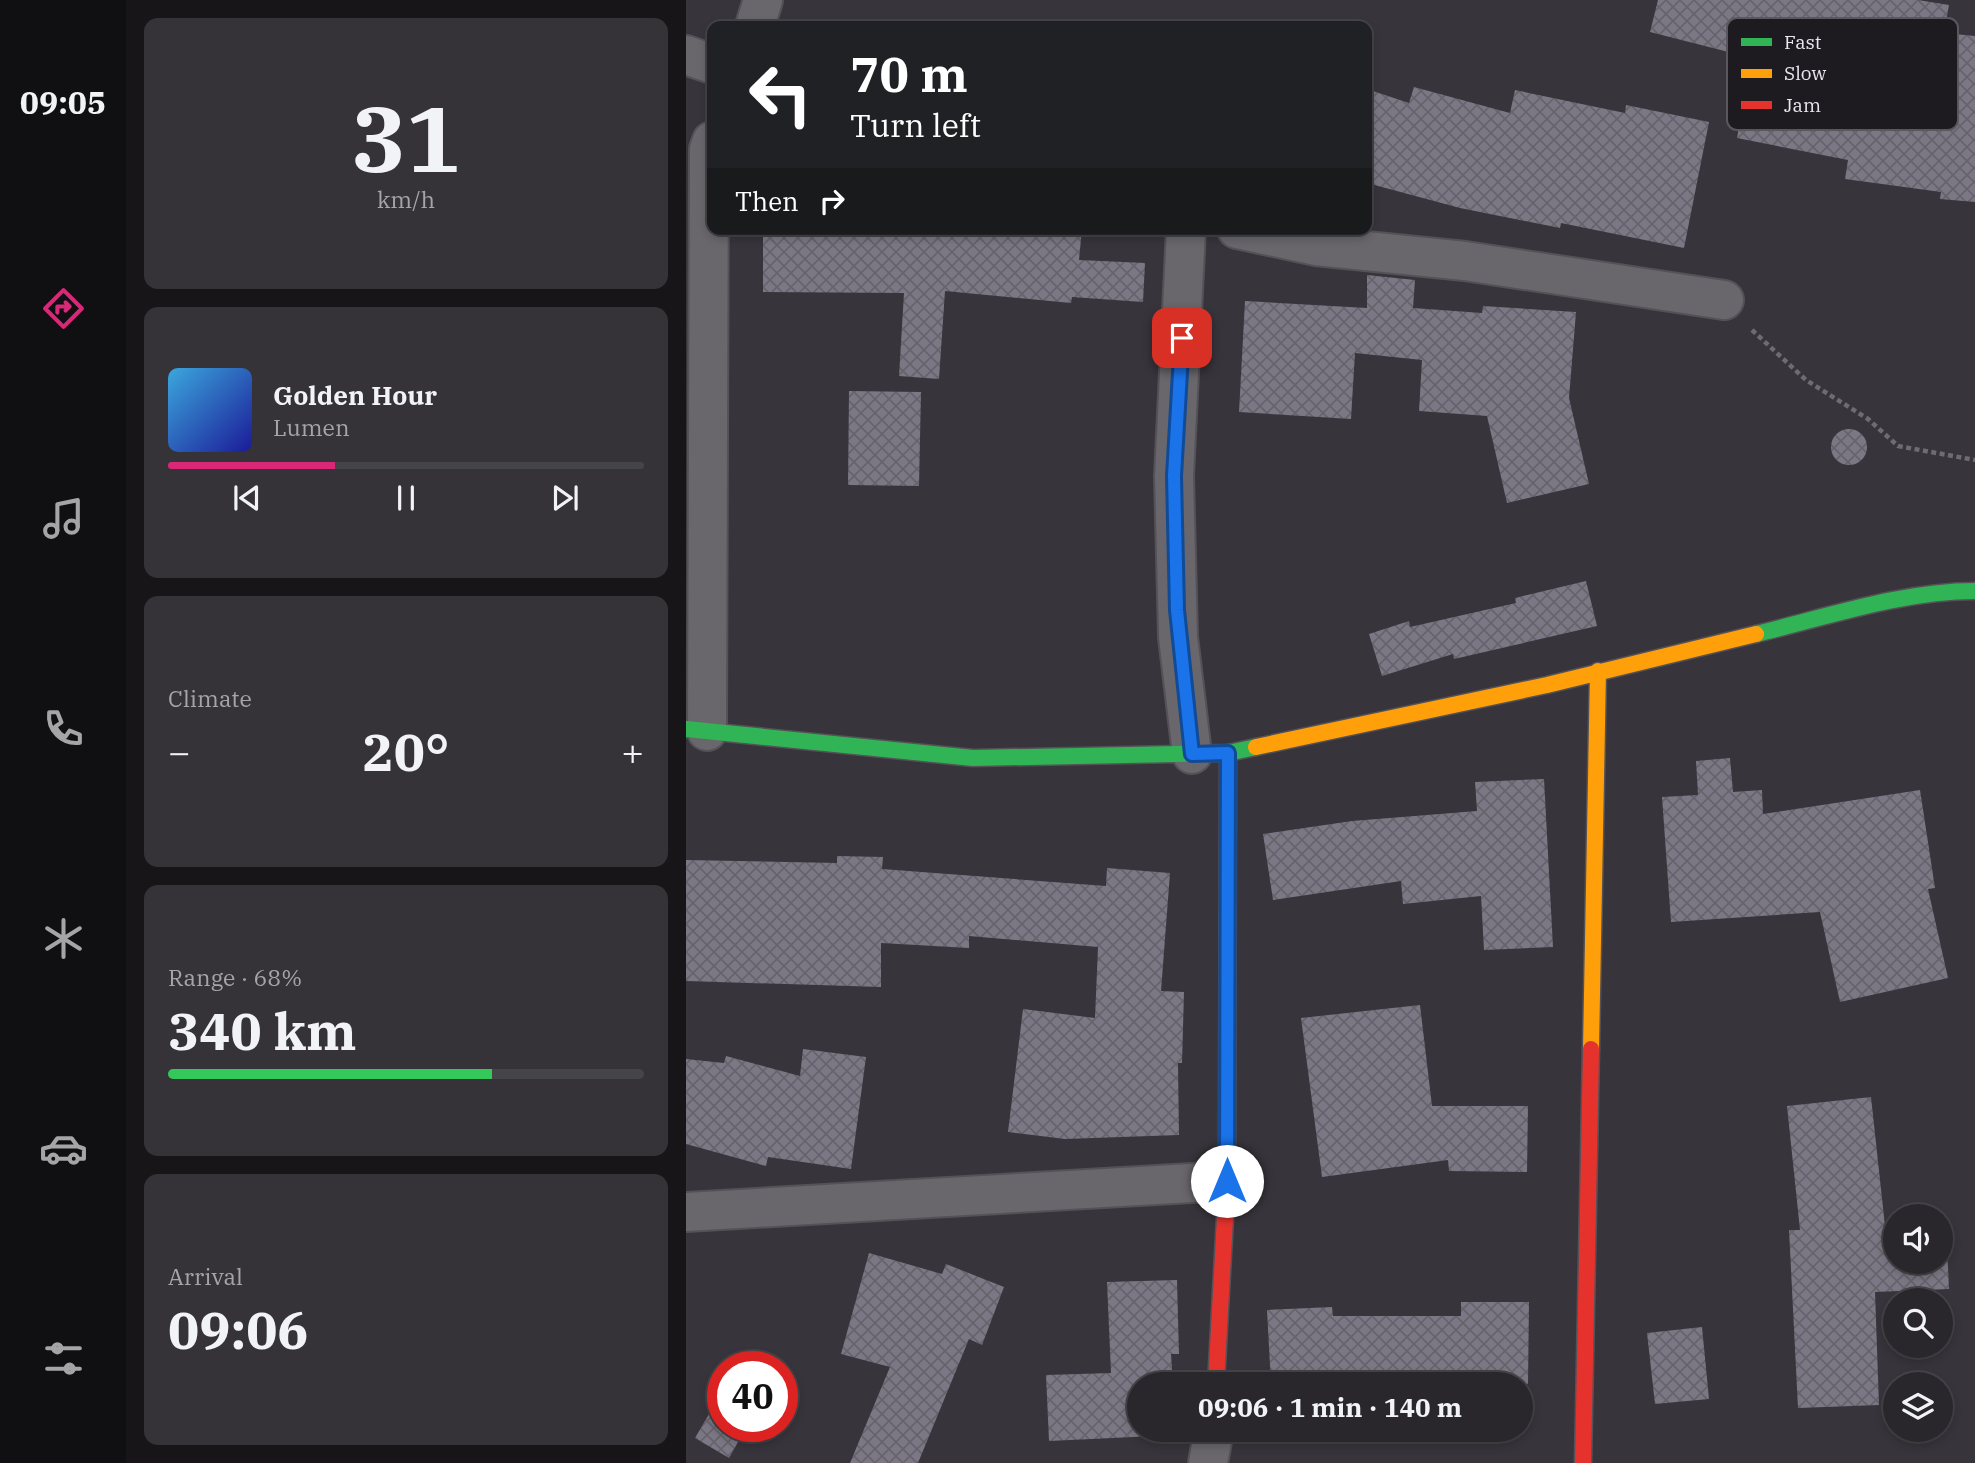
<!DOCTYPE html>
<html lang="en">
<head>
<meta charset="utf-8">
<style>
	:root { --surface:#29272c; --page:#353338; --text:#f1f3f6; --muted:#a5a5a9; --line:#454448; --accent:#db2777 }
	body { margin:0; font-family:"IBM Plex Serif",serif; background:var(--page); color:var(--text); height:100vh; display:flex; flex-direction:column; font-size:26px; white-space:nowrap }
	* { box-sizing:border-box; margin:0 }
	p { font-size:23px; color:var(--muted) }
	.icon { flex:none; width:38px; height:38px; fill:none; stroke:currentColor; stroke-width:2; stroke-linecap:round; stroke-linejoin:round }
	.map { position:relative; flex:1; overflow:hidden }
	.side { display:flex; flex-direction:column; gap:18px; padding:18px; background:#171518; width:560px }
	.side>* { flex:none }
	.top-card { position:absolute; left:21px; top:21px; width:665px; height:214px; border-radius:14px; box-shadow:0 4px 10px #0003,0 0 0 2px var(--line); background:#202124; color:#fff; overflow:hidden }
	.tools { position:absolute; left:1197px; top:1204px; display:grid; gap:14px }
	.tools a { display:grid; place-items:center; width:70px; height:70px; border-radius:50%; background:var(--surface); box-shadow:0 4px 10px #0003,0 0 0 2px var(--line); font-size:35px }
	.speed { position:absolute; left:21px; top:1351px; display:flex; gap:14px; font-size:35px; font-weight:700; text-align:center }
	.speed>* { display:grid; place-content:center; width:91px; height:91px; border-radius:50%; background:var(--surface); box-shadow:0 4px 10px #0003,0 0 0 2px var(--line); line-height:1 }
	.speed .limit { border:10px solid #d22; background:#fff; color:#111 }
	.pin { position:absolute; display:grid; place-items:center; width:60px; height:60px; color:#fff; margin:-30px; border-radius:14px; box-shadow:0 4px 10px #0006 }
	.me { position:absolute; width:77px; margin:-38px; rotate:0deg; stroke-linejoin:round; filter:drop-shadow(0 0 5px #0008) }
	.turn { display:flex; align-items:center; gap:24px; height:147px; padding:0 28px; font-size:32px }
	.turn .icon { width:91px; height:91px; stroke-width:2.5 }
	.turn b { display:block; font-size:49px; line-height:60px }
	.then { display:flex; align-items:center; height:66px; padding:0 28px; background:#0003; gap:14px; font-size:26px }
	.big { font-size:52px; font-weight:800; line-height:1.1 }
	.side .widget { flex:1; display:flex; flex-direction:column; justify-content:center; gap:10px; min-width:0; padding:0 24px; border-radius:14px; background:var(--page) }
	.side .dial { align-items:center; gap:0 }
	.dial b { font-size:91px; line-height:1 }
	.song { display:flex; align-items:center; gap:21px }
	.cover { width:84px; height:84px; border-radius:10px; background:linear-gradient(135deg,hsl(200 70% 55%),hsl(240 70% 35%)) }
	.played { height:7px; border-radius:4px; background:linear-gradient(90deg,var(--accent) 35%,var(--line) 35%) }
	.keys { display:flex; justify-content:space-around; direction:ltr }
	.heat { display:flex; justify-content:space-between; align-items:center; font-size:38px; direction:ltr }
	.charge { height:10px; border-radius:5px; background:linear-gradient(90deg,#34c759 68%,var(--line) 0) }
	.trip { position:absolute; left:441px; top:1372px; width:406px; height:70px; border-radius:35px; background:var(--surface); box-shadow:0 4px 10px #0003,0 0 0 2px var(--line); font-weight:800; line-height:70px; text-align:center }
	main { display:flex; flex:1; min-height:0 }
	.menu { display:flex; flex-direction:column; width:126px; justify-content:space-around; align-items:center; background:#101012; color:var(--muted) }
	.menu .icon { width:49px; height:49px }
	.menu .active { color:var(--accent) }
	.menu b { font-size:32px; color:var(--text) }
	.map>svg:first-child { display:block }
</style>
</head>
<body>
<main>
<nav class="menu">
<b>09:05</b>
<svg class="icon active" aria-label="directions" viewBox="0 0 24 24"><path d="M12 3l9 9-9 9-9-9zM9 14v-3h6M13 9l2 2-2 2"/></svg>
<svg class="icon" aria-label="music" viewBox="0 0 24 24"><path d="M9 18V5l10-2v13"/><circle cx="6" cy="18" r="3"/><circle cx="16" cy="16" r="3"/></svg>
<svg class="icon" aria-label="phone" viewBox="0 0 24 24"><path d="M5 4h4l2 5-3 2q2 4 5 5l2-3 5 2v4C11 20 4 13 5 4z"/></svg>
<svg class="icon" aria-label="climate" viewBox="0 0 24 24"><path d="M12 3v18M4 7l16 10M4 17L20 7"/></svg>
<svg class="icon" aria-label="car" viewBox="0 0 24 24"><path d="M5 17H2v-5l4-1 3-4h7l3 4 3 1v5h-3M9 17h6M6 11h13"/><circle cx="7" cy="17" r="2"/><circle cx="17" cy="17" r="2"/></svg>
<svg class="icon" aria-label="filters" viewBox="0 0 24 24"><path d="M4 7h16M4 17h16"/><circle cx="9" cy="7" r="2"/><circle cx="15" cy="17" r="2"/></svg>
</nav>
<section class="side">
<div class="widget dial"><b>31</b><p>km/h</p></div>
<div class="widget">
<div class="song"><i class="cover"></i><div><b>Golden Hour</b><p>Lumen</p></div></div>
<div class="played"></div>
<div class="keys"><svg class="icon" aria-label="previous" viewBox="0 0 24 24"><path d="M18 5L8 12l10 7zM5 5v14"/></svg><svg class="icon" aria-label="pause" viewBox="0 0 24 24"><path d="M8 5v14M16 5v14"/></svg><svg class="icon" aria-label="next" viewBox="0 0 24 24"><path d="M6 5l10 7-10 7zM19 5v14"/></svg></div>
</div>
<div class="widget"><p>Climate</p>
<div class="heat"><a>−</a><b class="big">20°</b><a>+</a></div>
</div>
<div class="widget"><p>Range · 68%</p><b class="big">340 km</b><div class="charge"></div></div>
<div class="widget"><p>Arrival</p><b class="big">09:06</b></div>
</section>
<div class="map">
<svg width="1289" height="1463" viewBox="0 0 1289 1463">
	<defs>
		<pattern id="building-cross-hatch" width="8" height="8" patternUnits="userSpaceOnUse" patternTransform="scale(1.75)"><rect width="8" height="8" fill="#7c7784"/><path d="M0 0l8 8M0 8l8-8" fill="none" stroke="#66636c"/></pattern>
	</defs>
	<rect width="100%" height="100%" fill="#37343b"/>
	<!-- building -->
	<path fill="url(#building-cross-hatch)" d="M972 0H1232L1263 5 1258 33 1289 36V202L1254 199 1255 192 1159 179 1162 160 1051 138 1066 58 964 32Z
		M728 87 824 113 829 90 939 113 940 105 1023 122 998 248 875 223 874 228 774 208 681 183V89L723 103Z
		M77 229H396L393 260 459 263 457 302 386 297 385 303 259 291 253 379 213 376 218 293 77 292Z
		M681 275 729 280 727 308 796 313 797 306 890 312 883 398 903 484 821 503 801 416 733 411 736 360 669 353 665 419 553 412 559 301 681 308Z
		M163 391 235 392 233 486 162 485Z
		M1145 447a18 18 0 1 1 36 0a18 18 0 1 1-36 0Z
		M900 581 911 626 768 659 767 654 696 676 683 634 723 621 724 627 830 603 829 598Z
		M1044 758 1047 792 1076 790 1077 814 1234 790 1249 888 1242 889 1262 978 1154 1002 1134 912 985 922 976 797 1012 795 1010 761Z
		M858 779 867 947 798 950 795 896 717 904 715 881 587 900 577 834 666 821 791 811 789 782Z
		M151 856 197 857 196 869 420 886 421 868 484 873 475 991 498 992 496 1063H492L493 1135 379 1139 322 1132 337 1009 409 1018 412 947 283 936V948L195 943V987L0 981V860L151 863Z
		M734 1005 746 1106H842L841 1172 763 1171 762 1160 636 1177 615 1018Z
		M117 1049 180 1057 165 1169 82 1157 80 1166 0 1144V1059L38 1063 40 1056 114 1076Z
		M1185 1097 1199 1226 1209 1225V1262H1255V1223H1260L1263 1289 1189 1292 1193 1405 1112 1408 1103 1230H1114L1101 1106Z
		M183 1253 256 1274 260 1264 318 1287 296 1345 283 1339 232 1463H164L204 1367 155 1354Z
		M491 1280 493 1354H485L487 1384H453V1430H489L490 1435 363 1441 360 1375 425 1373 421 1282Z
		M775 1302H843L842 1384H585L581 1310 646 1307 647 1316H775Z
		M1016 1327 1023 1399 969 1404 961 1333Z
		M37 1390V1426H61L43 1458 9 1438Z"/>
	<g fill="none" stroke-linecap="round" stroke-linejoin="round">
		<defs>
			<path id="street" d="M69 26 77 0
				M0 55 26 64
				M500 229 488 476 492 637 506 754
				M551 229 630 246 779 261 1038 300
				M21 731 23 149 26 141
				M0 1212 541 1181
				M522 1463 528 1430"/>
			<path id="fast" d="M1070 634C1141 617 1216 591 1289 591
				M0 729 287 758 542 753 570 747"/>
			<path id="slow" d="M570 747 861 685 1070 634
				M905 1049 912 671"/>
			<path id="jam" d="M530 1384 541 1181 542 753
				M897 1463 905 1049"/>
		</defs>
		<!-- street casing -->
		<use href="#street" stroke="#545157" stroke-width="42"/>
		<!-- fast casing -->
		<use href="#fast" stroke="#545157" stroke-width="19"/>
		<!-- slow casing -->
		<use href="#slow" stroke="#545157" stroke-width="19"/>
		<!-- jam casing -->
		<use href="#jam" stroke="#545157" stroke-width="19"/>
		<!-- path -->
		<path stroke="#6e6c71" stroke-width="4.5" stroke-dasharray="5 3.5" stroke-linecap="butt" d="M1066 330 1120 380 1182 419 1212 446 1289 460"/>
		<!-- street -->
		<use href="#street" stroke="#69676c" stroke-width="38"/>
		<!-- fast -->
		<use href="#fast" stroke="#30b455" stroke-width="16"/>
		<!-- slow -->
		<use href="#slow" stroke="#ff9f0a" stroke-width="16"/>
		<!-- jam -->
		<use href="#jam" stroke="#e5322d" stroke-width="16"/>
	</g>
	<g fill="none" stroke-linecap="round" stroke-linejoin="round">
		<defs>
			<path id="route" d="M496 338 488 476 491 610 506 754 542 753 541 1181"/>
		</defs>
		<!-- route casing -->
		<use href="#route" stroke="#114b97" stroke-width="18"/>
		<!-- route -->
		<use href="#route" stroke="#1a73e8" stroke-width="12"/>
	</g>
	<!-- legend -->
	<rect x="1041" y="18" width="231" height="112" rx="10" fill="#1d1a20" stroke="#5a575e" stroke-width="2"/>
	<rect x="1055" y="38" width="31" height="8" fill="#30b455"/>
	<rect x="1055" y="69" width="31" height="9" fill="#ff9f0a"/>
	<rect x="1055" y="101" width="31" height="8" fill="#e5322d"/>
	<g font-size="19" fill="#e9e6ee">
		<text x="1098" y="49">Fast</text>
		<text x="1098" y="80">Slow</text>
		<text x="1098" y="112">Jam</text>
	</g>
</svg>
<div class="tools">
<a><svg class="icon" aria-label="sound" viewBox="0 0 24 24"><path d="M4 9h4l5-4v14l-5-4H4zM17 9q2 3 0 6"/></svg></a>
<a><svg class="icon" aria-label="search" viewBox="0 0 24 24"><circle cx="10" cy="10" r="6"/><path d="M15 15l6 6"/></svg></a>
<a><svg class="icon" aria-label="layers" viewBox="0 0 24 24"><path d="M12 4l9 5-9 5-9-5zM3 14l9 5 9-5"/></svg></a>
</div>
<div class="speed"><div class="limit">40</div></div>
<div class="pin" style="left:496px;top:338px;background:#d93025"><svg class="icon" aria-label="arrive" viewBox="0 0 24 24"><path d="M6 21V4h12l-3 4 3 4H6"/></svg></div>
<svg class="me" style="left:541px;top:1181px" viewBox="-20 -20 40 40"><circle r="19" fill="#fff"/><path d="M0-13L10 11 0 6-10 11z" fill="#1a73e8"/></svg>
<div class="trip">09:06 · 1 min · 140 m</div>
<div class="top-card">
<div class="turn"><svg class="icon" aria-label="left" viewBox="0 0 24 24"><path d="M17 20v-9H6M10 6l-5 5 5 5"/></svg><div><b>70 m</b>Turn left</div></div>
<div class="then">Then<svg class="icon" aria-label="right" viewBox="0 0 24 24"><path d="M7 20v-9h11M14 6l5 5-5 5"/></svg></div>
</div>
</div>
</main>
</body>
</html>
